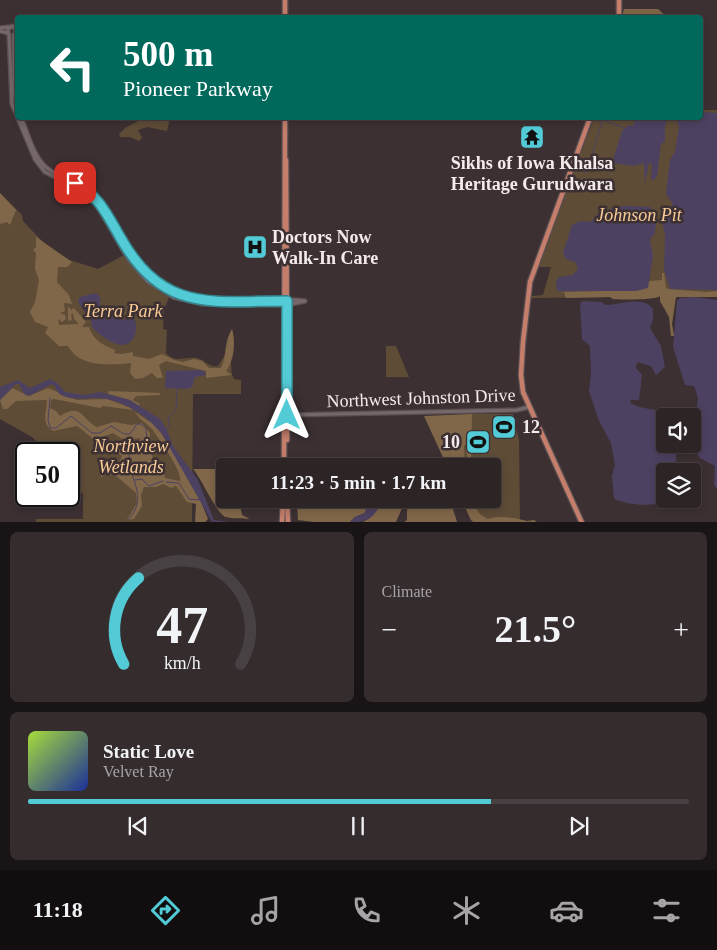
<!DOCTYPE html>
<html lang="en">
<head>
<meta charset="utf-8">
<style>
	:root { --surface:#2d2426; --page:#352c2e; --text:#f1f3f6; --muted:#a7a4a7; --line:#484143; --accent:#52cbd7 }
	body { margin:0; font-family:"Times New Roman",serif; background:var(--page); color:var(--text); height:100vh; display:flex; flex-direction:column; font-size:19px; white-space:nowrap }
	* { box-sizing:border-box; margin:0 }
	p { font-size:16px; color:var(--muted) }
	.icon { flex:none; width:28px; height:28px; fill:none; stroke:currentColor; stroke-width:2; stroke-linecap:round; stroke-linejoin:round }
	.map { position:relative; height:522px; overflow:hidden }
	.panel { display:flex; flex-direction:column; gap:10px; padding:10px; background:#191415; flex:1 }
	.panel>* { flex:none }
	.top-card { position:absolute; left:15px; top:15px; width:688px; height:105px; border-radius:5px; box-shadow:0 2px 8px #0003,0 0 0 1px var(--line); background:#00695c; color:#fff; overflow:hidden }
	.fabs { position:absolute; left:656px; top:408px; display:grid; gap:10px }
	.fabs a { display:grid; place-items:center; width:45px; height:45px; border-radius:5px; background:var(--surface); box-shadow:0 2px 8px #0003,0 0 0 1px var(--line); font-size:25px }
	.speed { position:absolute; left:15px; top:442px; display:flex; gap:10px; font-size:25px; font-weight:700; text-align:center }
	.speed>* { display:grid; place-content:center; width:65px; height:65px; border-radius:50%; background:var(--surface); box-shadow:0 2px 8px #0003,0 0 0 1px var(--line); line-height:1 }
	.speed .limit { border:2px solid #111; border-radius:8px; background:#fff; color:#111 }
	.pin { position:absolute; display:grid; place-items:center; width:42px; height:42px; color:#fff; margin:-21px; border-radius:10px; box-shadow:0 2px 8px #0006 }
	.me { position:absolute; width:55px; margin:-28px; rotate:0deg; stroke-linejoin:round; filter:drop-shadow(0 0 4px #0008) }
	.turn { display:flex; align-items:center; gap:18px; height:105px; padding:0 25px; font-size:22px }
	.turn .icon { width:65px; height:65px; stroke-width:2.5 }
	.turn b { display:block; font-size:35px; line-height:42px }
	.big { font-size:38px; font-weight:600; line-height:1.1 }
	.panel .widget { flex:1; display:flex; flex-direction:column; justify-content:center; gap:8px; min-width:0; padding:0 18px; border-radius:8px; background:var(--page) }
	.panel .dial { align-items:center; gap:0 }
	.dial svg { height:130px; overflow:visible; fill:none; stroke:var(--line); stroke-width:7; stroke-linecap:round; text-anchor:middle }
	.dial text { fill:var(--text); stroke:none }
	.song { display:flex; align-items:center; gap:15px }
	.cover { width:60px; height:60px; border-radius:8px; background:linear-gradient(135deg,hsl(80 70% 55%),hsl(230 70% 35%)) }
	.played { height:5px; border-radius:2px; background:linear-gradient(90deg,var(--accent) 70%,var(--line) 70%) }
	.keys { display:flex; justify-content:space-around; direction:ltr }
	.heat { display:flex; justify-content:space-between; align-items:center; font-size:28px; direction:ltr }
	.panel .tiles { flex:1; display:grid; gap:10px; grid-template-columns:1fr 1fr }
	.widget:last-child { grid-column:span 2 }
	.trip { position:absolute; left:216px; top:458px; width:285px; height:50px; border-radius:5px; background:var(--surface); box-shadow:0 2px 8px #0003,0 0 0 1px var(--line); font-weight:600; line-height:50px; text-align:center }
	.menu { display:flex; height:80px; justify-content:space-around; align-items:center; background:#120e0f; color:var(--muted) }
	.menu .icon { width:35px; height:35px }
	.menu .on { color:var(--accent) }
	.menu b { font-size:22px; color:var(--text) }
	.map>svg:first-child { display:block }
</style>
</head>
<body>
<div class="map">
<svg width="717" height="523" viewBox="0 0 717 523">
	<rect width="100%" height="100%" fill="#3c3032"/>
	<!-- green -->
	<path fill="#5e4c37" d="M700 110H717V296L531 298V296L543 295 551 267H537L594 118H700Z
		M144 118 154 120 156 118H170L167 131 147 127 138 130 142 138 139 141 130 137H120L119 134 125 128Z
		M0 193 22 215 23 221 44 243 63 258 98 269 126 254 147 281 170 295 164 309 163 329 167 330 166 353C176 364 184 356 196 358 205 359 208 368 218 366L227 352C234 361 229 370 234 379L241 380V394H193L192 522H36V519H83V493L69 491V454H50L46 451 36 454 43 448 32 437 0 419Z
		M386 346H396L409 377H386Z
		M469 414H513L519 440 520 522H472L462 499H492V466H449Z"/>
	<!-- forest -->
	<path fill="#806749" d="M624 9H658L667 17H622Z
		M0 193 16 210 10 225 7 222 0 224Z
		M36 237 72 262 67 267H58L57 282 69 295 72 304 64 303 65 311 60 313 65 315 66 319 62 322 58 319 59 325 79 324 74 319 73 313 71 315 72 320 68 321V306L71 310 74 308 86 322 82 327H89C93 340 103 345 115 350L114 353 121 354 133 352V356L149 359 162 354 174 360 183 362 194 359 202 361 209 368H221C227 356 224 341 232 329 236 342 234 361 226 371L232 375 206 378V371L166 361 159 365 163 378H157L152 373 143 378 135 379 130 373 131 363C110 365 80 368 68 346H59L45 333 48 327 35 322 30 312 35 302 39 280 35 269 36 253 33 250 36 247Z
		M662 273H664L666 288 668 289 706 292 717 291V297H676L672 324 674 336H671L669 317 660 301V296C655 300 623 300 613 299L610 297 566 298 564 292 641 290 650 281 662 280Z
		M12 388 29 396 48 388 77 400 107 399 131 408 133 410 103 406 100 408 54 399 51 400 50 408 56 411 60 416C82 402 82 420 97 427L114 422 131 425 142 423 150 433V449L153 458 162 467 165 478 180 481C183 472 159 439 152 429 147 423 139 420 135 412L152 423 162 434 199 497 208 519 205 522H195L196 504 187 502 176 486 171 488 163 484 156 487H144L141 495 142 506 134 519 127 520 137 503 136 493 115 475 105 474 102 478 100 474 103 469 116 470 122 456 118 453V448L136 444 141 438 124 440 113 433C88 442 98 441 77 426L53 431C40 423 47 411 47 400L16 401 7 409H3L0 400Z
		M109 391 160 393V395L136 396 133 400 140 404 138 407 130 400 108 394Z
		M472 414 471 466H468L466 444 464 446 465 466H447L424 416Z
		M193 469H223L225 499H239L240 504 243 506 241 509 242 515 250 519C243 518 233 519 226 517 217 515 202 479 193 469Z
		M302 499H320V505H364L363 499H369L365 513 355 517 350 522H314L298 520 297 505 302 503Z
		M377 499H406L396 522 361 523 370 518 380 504Z
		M412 499H450L457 522 403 523 407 520V510Z
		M461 499H477C474 509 479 515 488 519 499 515 517 518 527 521L534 520 537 522H475L471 520Z"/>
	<!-- water -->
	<path fill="#4d4161" d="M700 112 717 113V290L670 289 664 269 665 234 662 222 673 204 666 194 670 160 675 151 679 127 676 118H700Z
		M634 118H668L665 126V141L661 144 657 176 653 181 651 178 652 164 649 163 645 183 644 163 634 166 612 163 622 131 629 125 634 126Z
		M629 206 650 207 657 214 655 233 650 240 653 256 648 288 636 291H557L556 282 559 277 573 275 578 268 575 262 566 259 563 253 572 225 581 221 591 222 599 212H608L613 207Z
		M96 293 100 297V304L103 309 113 311 123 320 130 317 128 311 136 303 133 315C141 330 133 353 112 342 107 340 96 332 93 328 91 325 92 320 89 317 85 311 81 308 78 301L80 297Z
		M695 297 717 300V489L714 485 715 466 700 458 692 446 698 398 694 386 685 385 673 347 677 301 680 298Z
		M583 301 601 302 606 305C621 305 642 295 653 309V320L650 328 661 346 665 367 656 375 651 366 637 362 636 368 642 375 639 400H631L630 402C636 409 658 409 668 413L669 416H665V444H677L675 471H665V499C655 509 625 504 614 499L612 476 615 465 611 443 599 421 589 391 591 375 590 346 582 339 580 303Z
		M200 370 205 372 206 375 195 377 192 387 188 389 165 388 166 371Z
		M50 379 57 383 65 392 84 395 100 392 130 400 160 419 167 430 173 446 198 480 214 520 229 522H212L162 434C147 415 120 398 96 398 84 398 73 401 61 395 56 392 57 387 52 384L29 396 24 394 19 384H16L0 400V387L18 380 30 388Z
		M369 499H377L380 504C375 518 365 523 350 522L355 517 365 513Z"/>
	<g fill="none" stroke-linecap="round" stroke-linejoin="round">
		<!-- stream -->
		<path stroke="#4d4161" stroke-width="1" d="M603 120 624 128
			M582 171 586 172 588 169 603 118
			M50 398 48 420 50 428H56L71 416 92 433H100L111 426 124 434H130L137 424H141L146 428 147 443 144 446 137 447 129 455C128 480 150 496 128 520
			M166 428 170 426 168 418 176 410 177 389
			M135 480 142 479 149 486 163 481
			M166 482 179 483 189 499 200 500
			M125 523 126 522"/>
		<defs>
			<path id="minor" d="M0 28 10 27
				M0 31 8 33
				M8 33V29L12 26 16 29 15 34
				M9 34 12 104 35 159 45 172 81 190 94 200 129 260 147 281 173 297 203 304 287 305 305 301
				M14 35V93L18 108
				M21 118C28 133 33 157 47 168 61 180 82 182 95 197 113 216 121 244 137 265 181 320 245 293 304 301
				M287 415 517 410 529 407"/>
			<path id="major" d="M285 18V0
				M619 18V0
				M286 160 287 340
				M287 440V383
				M284 466 285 118
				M287 499 288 523
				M282 523 283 499
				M582 523 523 392 521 375 523 342 530 282 590 118"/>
		</defs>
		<!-- minor casing -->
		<use href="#minor" stroke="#594f51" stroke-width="5.5"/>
		<!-- major casing -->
		<use href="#major" stroke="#594f51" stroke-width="7"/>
		<!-- minor -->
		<use href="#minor" stroke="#75676a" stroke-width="3"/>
		<!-- major -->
		<use href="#major" stroke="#c47e6b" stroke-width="4.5"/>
	</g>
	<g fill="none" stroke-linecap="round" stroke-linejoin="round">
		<defs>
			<path id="route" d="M75 183C98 195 107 214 120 237 163 313 210 301 287 301V415"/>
		</defs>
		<!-- route casing -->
		<use href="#route" stroke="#35848c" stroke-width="12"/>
		<!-- route -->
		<use href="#route" stroke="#52cbd7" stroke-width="9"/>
	</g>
	<!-- icons -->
	<defs>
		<symbol id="temple-square" viewBox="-11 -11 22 22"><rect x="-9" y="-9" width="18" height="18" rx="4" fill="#52cbd7" stroke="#3c3032"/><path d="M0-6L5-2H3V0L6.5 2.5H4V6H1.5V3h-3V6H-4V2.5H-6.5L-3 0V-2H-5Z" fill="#111"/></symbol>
		<symbol id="hospital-square" viewBox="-11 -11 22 22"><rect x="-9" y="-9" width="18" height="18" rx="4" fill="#52cbd7" stroke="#3c3032"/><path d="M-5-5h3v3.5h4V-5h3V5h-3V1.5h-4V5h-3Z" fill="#111"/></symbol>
		<symbol id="stadium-square" viewBox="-11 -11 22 22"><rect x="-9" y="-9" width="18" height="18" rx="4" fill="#52cbd7" stroke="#3c3032"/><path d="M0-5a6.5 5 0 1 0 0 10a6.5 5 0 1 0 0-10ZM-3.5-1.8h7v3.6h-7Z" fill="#111"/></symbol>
	</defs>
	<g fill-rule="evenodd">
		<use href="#temple-square" x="518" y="123" width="28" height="28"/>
		<use href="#hospital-square" x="241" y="233" width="28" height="28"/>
		<use href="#stadium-square" x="490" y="413" width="28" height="28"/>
		<use href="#stadium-square" x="464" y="428" width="28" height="28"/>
	</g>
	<g text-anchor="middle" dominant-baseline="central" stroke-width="5" stroke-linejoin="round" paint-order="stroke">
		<!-- poi labels -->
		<g font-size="18" font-weight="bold" fill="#f4ebed" stroke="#3c3032" text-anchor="start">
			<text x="532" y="163" text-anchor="middle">Sikhs of Iowa Khalsa<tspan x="532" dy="21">Heritage Gurudwara</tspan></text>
			<text x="272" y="237">Doctors Now<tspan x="272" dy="21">Walk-In Care</tspan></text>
			<text x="522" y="427">12</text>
			<text x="460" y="442" text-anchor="end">10</text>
		</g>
		<!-- park labels -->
		<g font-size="18" font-style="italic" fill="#f8cb97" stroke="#3c3032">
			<text x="639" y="215">Johnson Pit</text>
			<text x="123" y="311">Terra Park</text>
			<text x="131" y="446">Northview<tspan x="131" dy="21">Wetlands</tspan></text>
		</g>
		<!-- street labels -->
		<g font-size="18" fill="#f4ebed" stroke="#3c3032">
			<text transform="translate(421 398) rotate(-2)">Northwest Johnston Drive</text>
		</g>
	</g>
</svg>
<div class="fabs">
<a><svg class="icon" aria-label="sound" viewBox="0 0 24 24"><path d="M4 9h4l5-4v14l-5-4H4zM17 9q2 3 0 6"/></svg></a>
<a><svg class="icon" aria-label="layers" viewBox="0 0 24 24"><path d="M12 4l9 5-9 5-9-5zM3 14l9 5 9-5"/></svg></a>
</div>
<div class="speed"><div class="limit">50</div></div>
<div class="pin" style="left:75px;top:183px;background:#d93025"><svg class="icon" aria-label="arrive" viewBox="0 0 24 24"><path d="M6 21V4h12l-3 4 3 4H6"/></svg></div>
<svg class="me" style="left:287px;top:415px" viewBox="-20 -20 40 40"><path d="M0-17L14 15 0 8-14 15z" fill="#52cbd7" stroke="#fff" stroke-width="4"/></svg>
<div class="trip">11:23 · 5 min · 1.7 km</div>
<div class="top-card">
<div class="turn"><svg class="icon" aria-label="left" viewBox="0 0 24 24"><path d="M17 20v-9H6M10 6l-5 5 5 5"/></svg><div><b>500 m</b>Pioneer Parkway</div></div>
</div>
</div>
<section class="panel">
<div class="tiles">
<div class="widget dial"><svg viewBox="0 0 100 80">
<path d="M14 69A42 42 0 1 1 86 69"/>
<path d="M14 69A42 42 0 0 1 23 16" stroke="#52cbd7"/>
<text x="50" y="56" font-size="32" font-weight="700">47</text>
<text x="50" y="72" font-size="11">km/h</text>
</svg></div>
<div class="widget"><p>Climate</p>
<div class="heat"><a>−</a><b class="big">21.5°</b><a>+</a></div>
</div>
<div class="widget">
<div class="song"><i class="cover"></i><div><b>Static Love</b><p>Velvet Ray</p></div></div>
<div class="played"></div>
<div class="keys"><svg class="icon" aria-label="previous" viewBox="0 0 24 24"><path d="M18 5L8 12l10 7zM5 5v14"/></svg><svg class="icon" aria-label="pause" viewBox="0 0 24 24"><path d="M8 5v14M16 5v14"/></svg><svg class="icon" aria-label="next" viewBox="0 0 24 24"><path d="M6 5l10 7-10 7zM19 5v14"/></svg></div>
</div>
</div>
</section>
<nav class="menu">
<b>11:18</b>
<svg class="icon on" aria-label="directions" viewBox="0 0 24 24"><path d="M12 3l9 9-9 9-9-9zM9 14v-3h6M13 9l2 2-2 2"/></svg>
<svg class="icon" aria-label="music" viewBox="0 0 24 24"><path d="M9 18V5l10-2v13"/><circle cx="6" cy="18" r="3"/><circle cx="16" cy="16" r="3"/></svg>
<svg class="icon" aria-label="phone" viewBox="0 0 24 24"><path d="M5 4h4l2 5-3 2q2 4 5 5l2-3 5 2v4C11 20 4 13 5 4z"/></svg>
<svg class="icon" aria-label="climate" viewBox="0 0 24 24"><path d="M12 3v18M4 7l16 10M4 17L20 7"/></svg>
<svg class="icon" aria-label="car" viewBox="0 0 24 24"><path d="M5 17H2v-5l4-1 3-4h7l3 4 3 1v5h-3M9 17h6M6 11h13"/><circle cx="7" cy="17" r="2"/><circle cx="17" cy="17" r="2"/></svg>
<svg class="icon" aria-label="filters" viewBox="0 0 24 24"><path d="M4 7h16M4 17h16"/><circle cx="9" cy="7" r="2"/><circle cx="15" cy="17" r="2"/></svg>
</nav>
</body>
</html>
